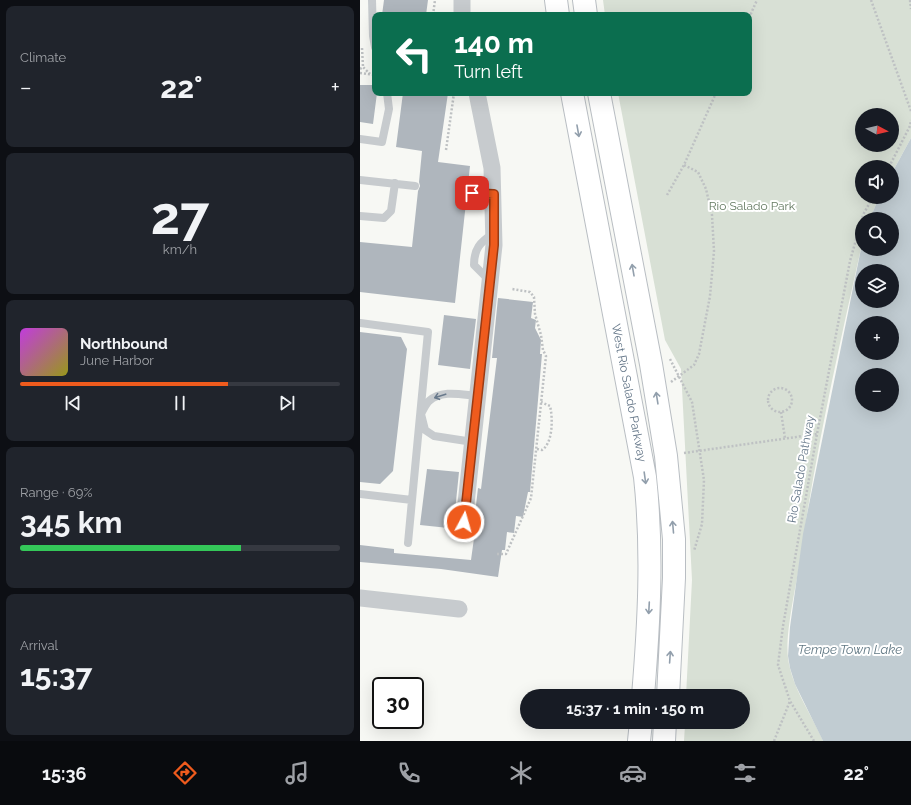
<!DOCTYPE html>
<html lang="en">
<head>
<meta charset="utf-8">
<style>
	:root { --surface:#171b24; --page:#20242c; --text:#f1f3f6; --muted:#9ea1a6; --line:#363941; --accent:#ef5b1d }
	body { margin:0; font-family:Raleway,sans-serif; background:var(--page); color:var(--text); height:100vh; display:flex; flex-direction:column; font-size:15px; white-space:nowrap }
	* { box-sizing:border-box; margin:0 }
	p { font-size:13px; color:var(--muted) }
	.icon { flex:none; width:22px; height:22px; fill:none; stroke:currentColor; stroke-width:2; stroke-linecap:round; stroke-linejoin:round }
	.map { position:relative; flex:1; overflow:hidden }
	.sheet { display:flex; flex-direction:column; gap:6px; padding:6px; background:#0d0f14; width:360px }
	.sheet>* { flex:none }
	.hud { position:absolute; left:12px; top:12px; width:380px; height:84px; border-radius:8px; box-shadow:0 4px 16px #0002; background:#0b6e4f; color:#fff; overflow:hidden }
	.needle { width:26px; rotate:97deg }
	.tools { position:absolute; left:495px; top:108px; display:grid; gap:8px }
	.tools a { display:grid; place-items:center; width:44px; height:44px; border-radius:50%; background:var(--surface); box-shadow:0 4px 16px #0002; font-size:20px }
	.speed { position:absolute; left:12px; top:677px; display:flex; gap:8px; font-size:20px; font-weight:700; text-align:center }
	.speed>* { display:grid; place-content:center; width:52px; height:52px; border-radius:50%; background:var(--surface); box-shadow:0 4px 16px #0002; line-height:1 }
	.speed .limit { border:2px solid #111; border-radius:6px; background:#fff; color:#111 }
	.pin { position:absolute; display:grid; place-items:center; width:34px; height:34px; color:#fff; margin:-17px; border-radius:8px; box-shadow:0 2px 6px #0006 }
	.me { position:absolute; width:44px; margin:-22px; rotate:6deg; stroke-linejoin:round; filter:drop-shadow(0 0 3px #0008) }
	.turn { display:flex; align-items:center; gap:14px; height:84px; padding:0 16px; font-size:18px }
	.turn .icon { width:52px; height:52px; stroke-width:2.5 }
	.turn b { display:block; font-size:28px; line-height:34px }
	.big { font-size:30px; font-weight:700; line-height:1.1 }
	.sheet .card { flex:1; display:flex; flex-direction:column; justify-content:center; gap:6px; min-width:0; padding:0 14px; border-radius:8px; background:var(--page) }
	.sheet .dial { align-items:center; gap:0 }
	.dial b { font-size:52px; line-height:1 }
	.song { display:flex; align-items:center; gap:12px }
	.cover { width:48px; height:48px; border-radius:6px; background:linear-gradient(135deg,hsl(290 70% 55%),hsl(60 70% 35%)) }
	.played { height:4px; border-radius:2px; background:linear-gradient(90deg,var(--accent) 65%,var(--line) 65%) }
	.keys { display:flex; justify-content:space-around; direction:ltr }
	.heat { display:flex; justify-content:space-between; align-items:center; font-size:22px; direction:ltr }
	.charge { height:6px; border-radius:3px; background:linear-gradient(90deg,#34c759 69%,var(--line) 0) }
	.trip { position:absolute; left:160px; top:689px; width:230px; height:40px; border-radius:20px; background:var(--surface); box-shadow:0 4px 16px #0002; font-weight:700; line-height:40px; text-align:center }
	.menu { display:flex; height:64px; justify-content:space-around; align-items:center; background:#090b0e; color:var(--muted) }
	.menu .icon { width:28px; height:28px }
	.menu .current { color:var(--accent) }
	.menu b { font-size:18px; color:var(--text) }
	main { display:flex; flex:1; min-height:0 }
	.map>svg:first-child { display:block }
</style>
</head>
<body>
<main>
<section class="sheet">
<div class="card"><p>Climate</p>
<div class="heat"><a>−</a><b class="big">22°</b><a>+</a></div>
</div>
<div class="card dial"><b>27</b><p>km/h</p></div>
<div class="card">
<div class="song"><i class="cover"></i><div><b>Northbound</b><p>June Harbor</p></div></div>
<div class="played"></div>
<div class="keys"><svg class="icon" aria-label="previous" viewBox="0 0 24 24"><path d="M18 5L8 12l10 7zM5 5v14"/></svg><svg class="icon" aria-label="pause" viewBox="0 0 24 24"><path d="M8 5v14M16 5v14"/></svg><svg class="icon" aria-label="next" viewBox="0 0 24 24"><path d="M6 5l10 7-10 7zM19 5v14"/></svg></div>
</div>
<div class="card"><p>Range · 69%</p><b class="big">345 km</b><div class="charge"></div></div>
<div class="card"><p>Arrival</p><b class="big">15:37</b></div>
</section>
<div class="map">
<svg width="551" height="741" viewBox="0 0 551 741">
	<rect width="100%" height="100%" fill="#f7f8f4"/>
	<!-- green -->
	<path fill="#d8e0d5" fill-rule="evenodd" d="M243 0H551V138L532 173V167H502V197H519L510 219H502V244C478 351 454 459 439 567 435 591 425 635 428 658 432 688 451 713 463 741H324L325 725 323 724V722H383V696H326L332 580 321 369 305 340 258 93H389V15H245ZM502 115H532V145H502Z"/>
	<!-- water -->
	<path fill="#c1ccd2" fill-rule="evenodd" d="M551 138V741H463L435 684 430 668 428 656 430 627 443 534 502 244V249H532V219H510L519 197H532V173ZM502 271H532V301H502ZM502 323H532V353H502ZM502 375H532V405H502Z"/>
	<!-- building -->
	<path fill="#afb6bd" d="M24 0H68L66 15H22Z
		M0 85H15V93H17L13 124 0 122Z
		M43 93H88L78 162 110 166 95 303 0 292V242L52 247 58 191 60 186 59 182 62 151 36 147Z
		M138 298 173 302 171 318 176 320 175 328 181 340 180 354H182L170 492H168L163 517 156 516 154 533 147 532 145 550H142L138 577 81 569 0 562V545L34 549V553L111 560 115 531H109L114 523 118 488 121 489 137 358H132Z
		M84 315 116 319 110 369 78 365Z
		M0 332 41 337 47 349 33 471 20 484 0 482Z
		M67 469 99 472 94 521 98 529 60 525Z"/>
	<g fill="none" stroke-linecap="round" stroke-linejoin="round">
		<defs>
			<path id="secondary" d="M196 0 198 15
				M224 0 226 15
				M212 93 285 477C293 551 289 623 283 696
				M239 93 291 364 306 456 314 539V578L308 696
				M279 741 281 722
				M304 741 305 722"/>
		</defs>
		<!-- secondary casing -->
		<use href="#secondary" stroke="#b9bec3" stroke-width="24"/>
		<!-- path -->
		<path stroke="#bec1c3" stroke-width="2.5" stroke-dasharray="2 2" stroke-linecap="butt" d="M511 0 551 111
			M550 0 551 9
			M73 15 75 0
			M389 18 397 0
			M2 48 3 67
			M0 69 3 67 10 74
			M0 73 15 75
			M86 150 94 93
			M529 167 550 126 551 120
			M307 195 324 165 356 93
			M310 359 332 402 344 480 342 524 334 551
			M311 382 334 365 339 354 350 296 354 251 352 215 346 189 338 172 324 165
			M408 400a12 12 0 1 1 24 0a12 12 0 1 1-24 0Z
			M421 412 425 438
			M177 449 182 450C193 443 193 418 190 406L181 402
			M324 453 457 434
			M137 554H146L171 498 186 356 183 350 181 335 175 314 174 297 170 292 152 289
			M414 741 430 701
			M454 741 430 701 418 665 423 626 457 434 490 261 503 215 513 197"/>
		<!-- lane -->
		<path stroke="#c7cbce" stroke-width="8" d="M12 0 13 36 15 47
			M0 139 22 142 29 109 27 93
			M0 180 55 186
			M112 193 134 194
			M0 216 24 218 31 211 35 183
			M130 281 114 265C114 249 120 242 133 234
			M0 323 68 332 52 500 0 494
			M113 442 74 436 65 430 61 414C63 410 66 404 69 401 82 389 103 395 118 396
			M48 543 52 500"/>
		<!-- street -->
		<path stroke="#c7cbce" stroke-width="17" d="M102 0V15
			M104 522 134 245 132 168 117 93
			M0 598 99 609"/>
		<!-- secondary -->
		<use href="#secondary" stroke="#fff" stroke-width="22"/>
	</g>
	<!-- one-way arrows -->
	<defs><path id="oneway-shaft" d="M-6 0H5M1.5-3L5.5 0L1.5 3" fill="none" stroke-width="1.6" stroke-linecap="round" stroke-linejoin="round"/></defs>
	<g stroke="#929fac">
		<use href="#oneway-shaft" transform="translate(218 131) rotate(80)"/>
		<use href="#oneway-shaft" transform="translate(273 270) rotate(-100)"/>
		<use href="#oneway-shaft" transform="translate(297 398) rotate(-99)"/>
		<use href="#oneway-shaft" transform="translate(285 478) rotate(82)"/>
		<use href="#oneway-shaft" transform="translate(313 527) rotate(-95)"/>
		<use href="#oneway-shaft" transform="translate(289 608) rotate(93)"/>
		<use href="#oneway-shaft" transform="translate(310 657) rotate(-86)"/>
	</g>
	<use stroke="#697a8c" href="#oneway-shaft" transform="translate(80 396) rotate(162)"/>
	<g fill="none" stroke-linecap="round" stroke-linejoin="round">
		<defs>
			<path id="route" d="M104 522 134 245V194L112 193"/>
		</defs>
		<!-- route casing -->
		<use href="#route" stroke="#9b3b13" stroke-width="10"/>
		<!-- route -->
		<use href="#route" stroke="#ef5b1d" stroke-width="7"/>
	</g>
	<g text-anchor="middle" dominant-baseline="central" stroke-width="4" stroke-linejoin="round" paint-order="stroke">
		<!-- park labels -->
		<g font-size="12" fill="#637960" stroke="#fff">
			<text x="392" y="206">Rio Salado Park</text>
		</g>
		<!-- street labels -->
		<g font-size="12" fill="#647688" stroke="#fff">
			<text transform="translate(269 393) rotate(79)">West Rio Salado Parkway</text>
			<text transform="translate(441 469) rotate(-80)">Rio Salado Pathway</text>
		</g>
		<!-- water labels -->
		<g font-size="13" font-style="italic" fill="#607783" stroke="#fff">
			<text x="490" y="649">Tempe Town Lake</text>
		</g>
	</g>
</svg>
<div class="tools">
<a><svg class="needle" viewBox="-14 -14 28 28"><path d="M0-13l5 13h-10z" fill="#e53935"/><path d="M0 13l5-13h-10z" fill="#9ea1a6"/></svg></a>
<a><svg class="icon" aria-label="sound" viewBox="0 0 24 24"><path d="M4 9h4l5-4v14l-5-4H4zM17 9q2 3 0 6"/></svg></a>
<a><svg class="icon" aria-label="search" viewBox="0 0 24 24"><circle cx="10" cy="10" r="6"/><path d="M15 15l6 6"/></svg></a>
<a><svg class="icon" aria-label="layers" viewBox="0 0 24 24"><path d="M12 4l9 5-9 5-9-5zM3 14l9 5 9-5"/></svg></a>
<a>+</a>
<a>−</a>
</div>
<div class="speed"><div class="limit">30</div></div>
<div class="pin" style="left:112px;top:193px;background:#d93025"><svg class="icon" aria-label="arrive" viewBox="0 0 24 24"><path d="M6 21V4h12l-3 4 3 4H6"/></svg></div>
<svg class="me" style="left:104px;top:522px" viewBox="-20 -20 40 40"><circle r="17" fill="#ef5b1d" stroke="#fff" stroke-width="3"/><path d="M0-11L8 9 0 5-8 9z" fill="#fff"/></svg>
<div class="trip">15:37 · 1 min · 150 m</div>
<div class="hud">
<div class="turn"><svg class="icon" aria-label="left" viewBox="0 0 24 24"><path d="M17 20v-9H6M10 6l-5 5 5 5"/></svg><div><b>140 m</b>Turn left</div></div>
</div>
</div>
</main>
<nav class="menu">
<b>15:36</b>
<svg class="icon current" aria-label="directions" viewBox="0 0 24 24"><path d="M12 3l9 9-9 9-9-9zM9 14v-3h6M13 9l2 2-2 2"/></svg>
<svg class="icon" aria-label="music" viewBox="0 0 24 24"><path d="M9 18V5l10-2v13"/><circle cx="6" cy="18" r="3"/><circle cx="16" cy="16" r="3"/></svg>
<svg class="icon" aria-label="phone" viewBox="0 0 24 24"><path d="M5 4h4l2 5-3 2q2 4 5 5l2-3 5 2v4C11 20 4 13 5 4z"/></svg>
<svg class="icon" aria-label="climate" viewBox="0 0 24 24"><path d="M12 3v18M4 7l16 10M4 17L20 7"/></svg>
<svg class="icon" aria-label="car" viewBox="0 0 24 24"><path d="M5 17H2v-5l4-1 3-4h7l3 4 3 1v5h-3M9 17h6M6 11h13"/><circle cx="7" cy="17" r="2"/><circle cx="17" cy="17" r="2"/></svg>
<svg class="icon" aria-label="filters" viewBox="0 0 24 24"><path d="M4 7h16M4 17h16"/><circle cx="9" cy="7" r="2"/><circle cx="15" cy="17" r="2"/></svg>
<b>22°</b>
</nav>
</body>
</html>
